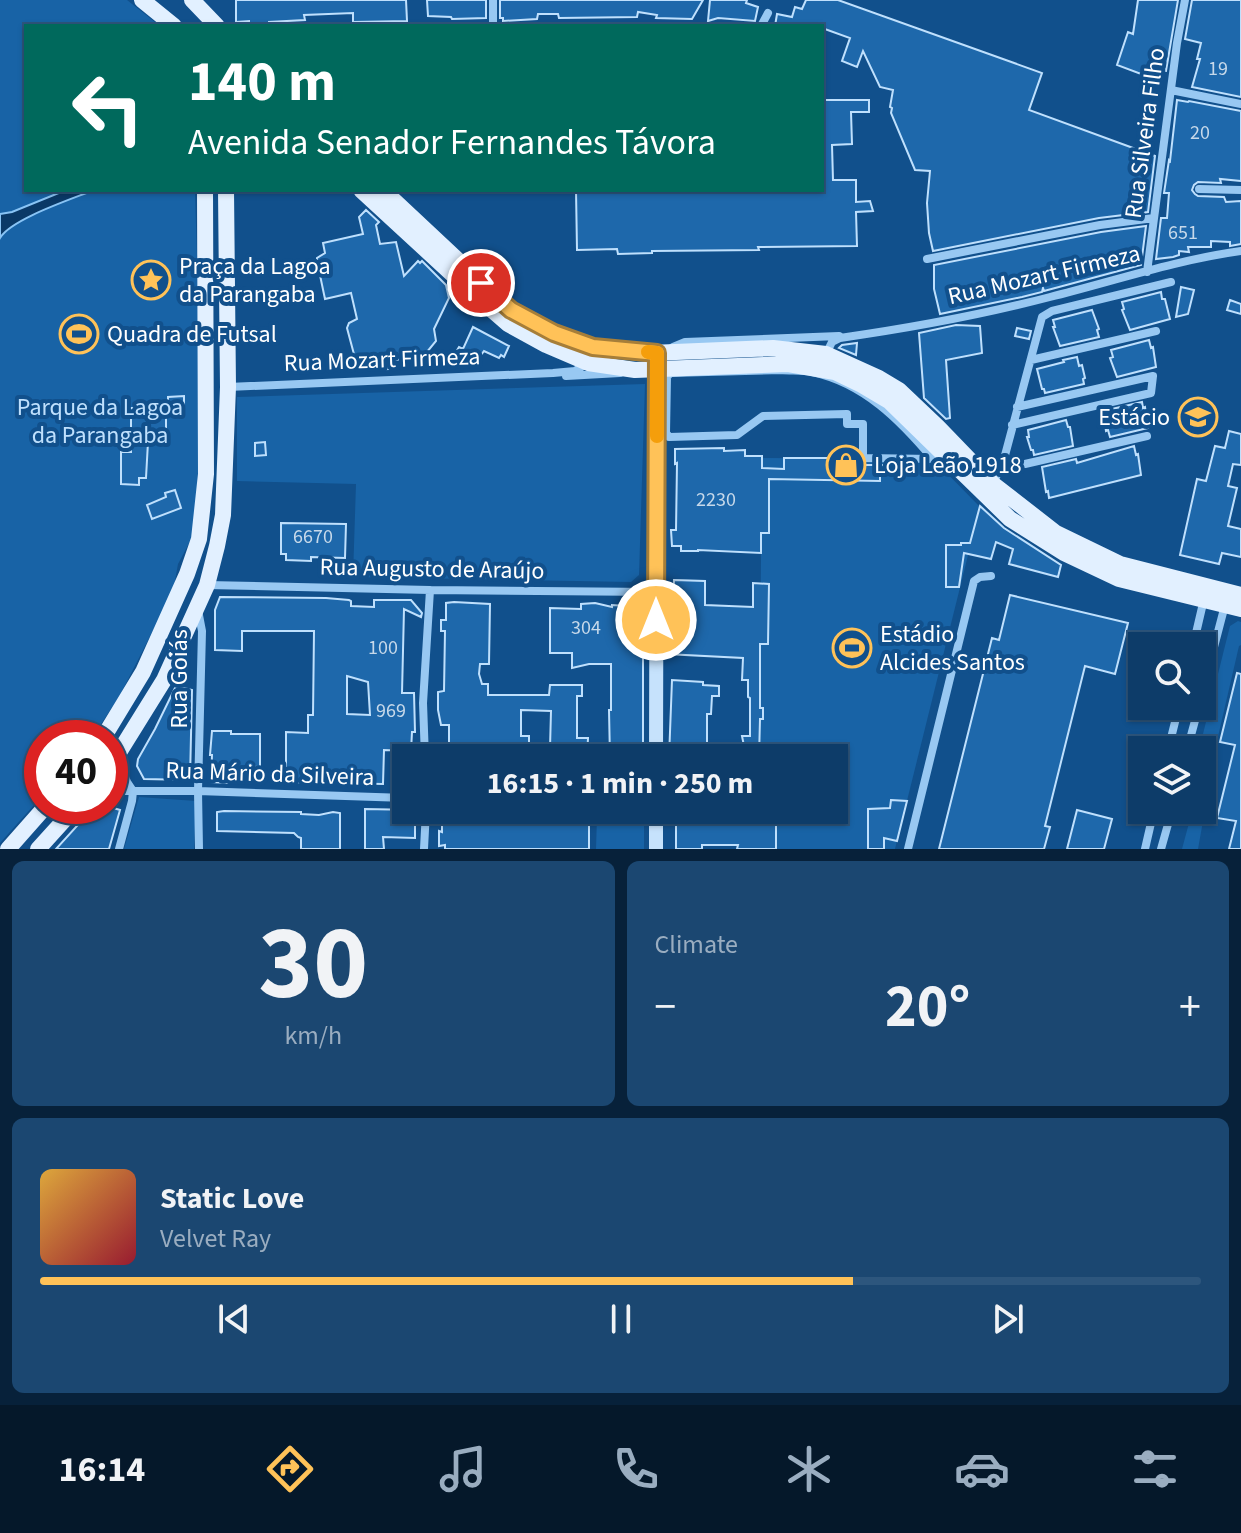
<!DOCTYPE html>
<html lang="en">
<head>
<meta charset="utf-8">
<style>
	:root { --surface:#0d3c69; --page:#1b4771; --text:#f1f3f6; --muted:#9aadc0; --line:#2d567d; --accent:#ffc258 }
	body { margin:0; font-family:"Source Sans 3",sans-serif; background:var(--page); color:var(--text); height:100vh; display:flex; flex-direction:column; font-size:30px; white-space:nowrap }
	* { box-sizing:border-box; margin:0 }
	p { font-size:26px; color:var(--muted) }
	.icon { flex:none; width:44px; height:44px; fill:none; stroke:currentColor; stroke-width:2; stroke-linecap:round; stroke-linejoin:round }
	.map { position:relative; height:849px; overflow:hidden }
	.drawer { display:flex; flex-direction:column; gap:12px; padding:12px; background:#07213a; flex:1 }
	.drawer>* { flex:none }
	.guide { position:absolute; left:24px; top:24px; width:800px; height:168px; border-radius:0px; box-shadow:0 2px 6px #0004,0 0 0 2px var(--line); background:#00695c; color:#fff; overflow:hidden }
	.controls { position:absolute; left:1128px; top:632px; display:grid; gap:16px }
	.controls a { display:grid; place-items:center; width:88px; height:88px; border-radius:0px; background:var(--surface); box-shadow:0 2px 6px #0004,0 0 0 2px var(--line); font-size:40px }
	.speed { position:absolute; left:24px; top:720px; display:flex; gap:16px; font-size:40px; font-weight:700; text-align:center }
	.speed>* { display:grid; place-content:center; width:104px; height:104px; border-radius:50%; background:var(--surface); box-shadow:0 2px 6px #0004,0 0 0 2px var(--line); line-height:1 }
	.speed .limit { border:12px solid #d22; background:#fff; color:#111 }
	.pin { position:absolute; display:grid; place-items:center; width:68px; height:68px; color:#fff; margin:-34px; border:4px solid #fff; border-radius:50%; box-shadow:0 2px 8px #0007 }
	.me { position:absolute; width:88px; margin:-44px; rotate:0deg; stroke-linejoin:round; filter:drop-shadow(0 0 6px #0008) }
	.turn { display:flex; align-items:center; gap:28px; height:168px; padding:0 32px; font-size:36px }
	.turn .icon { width:104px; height:104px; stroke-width:2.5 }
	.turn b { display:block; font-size:56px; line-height:68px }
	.big { font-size:60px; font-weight:700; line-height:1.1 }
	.drawer .widget { flex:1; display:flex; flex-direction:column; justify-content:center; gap:12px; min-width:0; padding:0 28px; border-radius:12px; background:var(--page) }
	.drawer .dial { align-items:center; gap:0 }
	.dial b { font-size:104px; line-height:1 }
	.song { display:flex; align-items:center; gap:24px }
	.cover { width:96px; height:96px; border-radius:12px; background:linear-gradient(135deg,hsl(40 70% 55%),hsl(350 70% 35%)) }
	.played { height:8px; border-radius:4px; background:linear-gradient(90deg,var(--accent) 70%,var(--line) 70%) }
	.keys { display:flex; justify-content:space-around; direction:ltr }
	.heat { display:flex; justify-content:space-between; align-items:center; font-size:44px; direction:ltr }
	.drawer .tiles { flex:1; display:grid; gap:12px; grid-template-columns:1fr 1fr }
	.widget:last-child { grid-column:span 2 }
	.trip { position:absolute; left:392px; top:744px; width:456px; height:80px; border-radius:0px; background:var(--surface); box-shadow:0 2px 6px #0004,0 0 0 2px var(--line); font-weight:700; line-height:80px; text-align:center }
	.menu { display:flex; height:128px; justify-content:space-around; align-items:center; background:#05182a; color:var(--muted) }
	.menu .icon { width:56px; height:56px }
	.menu .on { color:var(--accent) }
	.menu b { font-size:36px; color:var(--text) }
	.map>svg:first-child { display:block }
</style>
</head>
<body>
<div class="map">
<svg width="1241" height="849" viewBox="0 0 1241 849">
	<rect width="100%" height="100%" fill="#11508c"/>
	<!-- green -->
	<path fill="#1863a6" d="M0 0H127L160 26H26V190H195L201 399 200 443 194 534 178 564 174 586 164 609 120 695 92 738H42V796L0 843Z
		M645 384 639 575 631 582 353 577 356 484 237 481V397Z
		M762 458 933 459 980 507 895 849H759L760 814H763V810H834V758H759Z
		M1238 621 1241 622V645L1239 646 1207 784 1202 787V750H1199L1230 626Z
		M139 797 196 801 194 849H124Z
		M1202 806 1205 810 1198 849H1182L1189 823 1184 810H1202Z
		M597 816 644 817V849H596Z"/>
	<!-- water -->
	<path fill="#0a3967" stroke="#89c4f5" stroke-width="2" d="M66 190H94C72 199 11 219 0 238V214L12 212Z"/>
	<!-- building -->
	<path fill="#1e68ab" stroke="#bfe0fd" stroke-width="2" fill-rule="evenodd" d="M236 0H406L407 21 353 22V13L304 15 305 20 269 22V23L259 24V26H249V21L236 22Z
		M427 0H486V18L452 19 451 17 428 16Z
		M500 0H703L692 19 656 18 657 15 638 12 637 17 559 18 558 14H538L537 19 503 21V18H500Z
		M710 0H747L746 3 758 7 755 21 718 18 708 21Z
		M806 0H838L1042 73 1029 110 1155 156 1148 212 1099 218 933 251 929 233 927 203 930 171 915 170 891 113 892 108 890 107 893 90 880 87 863 51 857 67 842 61 850 38 822 28V26H775L777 14 792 17 795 7 802 9Z
		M1138 0H1178L1166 71 1143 69 1141 74 1117 65 1128 32 1133 34Z
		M1192 0H1241V97L1192 87 1200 59H1197L1201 43 1185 39Z
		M822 100H869V112H851L852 144 832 145 833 180H856V202L870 201 873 211 856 212 857 246 758 247 759 250 652 251V253L618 254 617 249 577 250 576 190H822Z
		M1177 100 1188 102 1189 101 1241 111V181L1220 179 1221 183 1198 182 1194 185 1192 190 1195 194 1198 196 1224 197 1226 202 1241 201V244L1230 246V242L1211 241V247H1188L1189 252 1179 251V255L1173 257 1156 259 1161 218H1167L1169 193H1164L1169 160 1170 161Z
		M366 210 379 222 376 225 380 244 396 242 404 276 418 261 420 263 422 261 446 285 449 298 434 329 436 341 422 358 453 357 459 347 463 349 473 327 509 346 504 357 501 355 499 358 484 351 481 355 477 353 474 366 416 368V356L386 362 388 369 359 370V363L355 358 347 328 349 323 357 319 351 293 325 299 317 261V258L325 253 323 243 363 234 359 217Z
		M1146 226 1141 265 1044 291 1043 288 1042 292 1022 297 940 314 934 289V265L1101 232Z
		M1181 287 1194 290 1188 314 1176 317Z
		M1161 292 1162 299H1165L1170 319 1130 330 1122 310 1124 309 1122 302Z
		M1230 300 1241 304V314L1227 310Z
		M1092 310 1099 329 1097 330 1099 337 1060 346 1053 327H1055L1053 320Z
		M956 325 980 326 982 353 946 360 950 418 946 419 924 398 919 333Z
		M1017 328 1031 331 1029 339 1015 336Z
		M1149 340 1151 348 1153 347 1156 367 1117 377 1110 358 1113 357 1111 350Z
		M857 343 856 355 839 348 842 345Z
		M1077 357 1079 366 1082 365 1085 378 1083 379 1084 384 1045 393 1044 389H1042L1037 369 1064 362 1063 360Z
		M184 396V414L168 413V397Z
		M41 402H59V412H42Z
		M1142 402 1143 408 1145 407 1148 428 1110 437 1108 430 1106 431 1103 411Z
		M131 408 166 409V442H148L146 478H139V485L121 484V452H131Z
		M1066 420 1068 427H1070L1073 446 1034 455 1033 450H1031L1027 437H1029L1028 430Z
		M1229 431 1241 434V465L1233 464 1228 486 1237 488 1228 526 1241 529V557L1222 553 1219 564 1180 555 1197 479 1206 481 1215 446 1225 448Z
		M265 442 266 455 255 456V443Z
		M1134 446 1136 455 1138 454 1141 475 1049 498 1048 491 1046 492 1042 467 1076 459 1077 463Z
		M724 448V451L745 450V456H762V468L784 469V458H856L857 462 862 465H885V473H880V481L769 479V533H761V553L698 550V551H681V546H672L671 530H676L677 463 675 464V449Z
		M175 490 181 508 152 519 147 505 166 497 165 493Z
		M980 506 1004 528 1061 565 1058 577 1009 564 1013 549 996 542 991 559 964 553 959 587H946V545H961V543H970Z
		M281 523 346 524 345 558 311 557V561L286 560V554H281Z
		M674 580 705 581V605L753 607V583L769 584 768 644H760V708H763V719H760L759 758H669L672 680 703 682V685L719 686V696H712L711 714H707V745L744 746 742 736H750V698L748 697V680H742L743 658 666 654 667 604H673Z
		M1010 595 1128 623 1115 674 1085 666 1045 826 1050 827 1044 849H939L992 638 999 640Z
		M220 597 326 598 349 600 351 601V606L374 607V600H411L422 613 421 617 404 609 402 693H414L415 732H412L411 751 384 750 383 784 286 782V732L308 733V715H313L314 631H242V651L215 650V610ZM347 676 368 682 370 715 347 714Z
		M454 602 490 604 489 664H480L479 674 482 684H488V695H549L550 685H582V696H577V738H588L587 758H449V725H441L438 710V692L444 691 445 631H441V620H446V603ZM521 710 551 711 550 748 529 749V736H521Z
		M595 603 612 607V605L643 607V758H610L609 710H611V664H589L572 668V653H550V608L581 609V604Z
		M1237 673 1241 674V849H1229L1236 821 1217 818 1235 745 1220 742Z
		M176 686 192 690 190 780 144 779 137 766 138 759 155 729Z
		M212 731H231V734H260V767L230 766V783L211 782 212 755H210Z
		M891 800 907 801 897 841 884 838V849H868V809L890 808Z
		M95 806H107L120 810 109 849H56Z
		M365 809 415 810V838L383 837 384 849H365Z
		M446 810H487V818L508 817V815L547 817V810L565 811V814L589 815V849H445V845L439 846V831L442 832V816H446Z
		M1077 810 1112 819 1104 849H1067Z
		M224 811 301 812V814L319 815 333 812 340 813V849H301V838L298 837 294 833 217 831V812Z
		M676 812H700L701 821H735L748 824 760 823V814H776V849H737L738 845H702V849H676Z"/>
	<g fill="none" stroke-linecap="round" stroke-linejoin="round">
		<!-- street -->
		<path stroke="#98c8f2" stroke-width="8" d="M493 0V26
			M629 26H665
			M761 26 768 13
			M1171 90 1241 104
			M1199 189 1241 190
			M927 259 1100 225 1154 218
			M1147 272 1177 43 1185 0
			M673 347 685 342 839 336
			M826 354 832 342 840 338C910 328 981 315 1050 297 1114 281 1176 260 1241 251
			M1031 360 1156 331
			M781 370C791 371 802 370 812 372 864 383 900 420 933 459L863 458V424H847V414L763 416 737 435 669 437 666 433 667 377 670 373Z
			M566 376 620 373
			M228 387 553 373 575 371 588 363
			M1012 425 1151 393 1153 376 1017 407
			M1004 459 1010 464H1025L1147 436
			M993 484 1004 459 1042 317 1052 311 1171 282
			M207 585 430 590 656 592
			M198 610 202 631 198 791 199 849
			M1193 646 1204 599
			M1202 693 1225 605
			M1168 750 1179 706
			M1187 750 1199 706
			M117 756 127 782 133 791
			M425 758 423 703 430 590
			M110 791H198L406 798
			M119 849 132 801 133 791
			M424 849 426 810
			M908 849 974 581 980 577 991 576
			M1145 849 1154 810
			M1161 849 1172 810"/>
		<!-- secondary -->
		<path stroke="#c6e2fc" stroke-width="14" d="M656 758 657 358
			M656 849V810"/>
		<!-- primary -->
		<path stroke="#e2f0ff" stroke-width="16" d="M142 0 174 26
			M192 0 217 26
			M361 190 477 297 508 324 546 345 588 363 635 370 788 364 835 372 862 385 889 401 1010 519 1064 553 1119 579 1241 609
			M383 190 511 310 554 333 593 347 651 353 773 348 826 354 879 378 899 390 938 427 993 484 1056 533 1120 564 1241 595
			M103 738 143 672 187 574 199 539 206 474 205 190
			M110 767 164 680 207 585 217 546 223 515 228 387 226 190
			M8 849 46 806
			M38 849 77 806"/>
	</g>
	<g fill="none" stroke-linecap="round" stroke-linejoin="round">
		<defs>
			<path id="route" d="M481 283 511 310 554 333 593 347 657 353 656 620"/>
		</defs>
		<!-- route casing -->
		<use href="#route" stroke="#a67e39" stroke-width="20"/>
		<!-- route -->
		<use href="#route" stroke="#ffc258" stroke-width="14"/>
		<!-- slow -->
		<path stroke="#f59e0b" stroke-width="14" d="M648 352 657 353V436"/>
	</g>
	<!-- icons -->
	<defs>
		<symbol id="sight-ring" viewBox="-11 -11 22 22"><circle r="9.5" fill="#11508c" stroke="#ffc258" stroke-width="1.5"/><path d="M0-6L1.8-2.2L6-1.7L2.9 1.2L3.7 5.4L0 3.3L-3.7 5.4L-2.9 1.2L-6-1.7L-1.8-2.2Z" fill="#ffc258"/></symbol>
		<symbol id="stadium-ring" viewBox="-11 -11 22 22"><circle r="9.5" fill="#11508c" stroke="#ffc258" stroke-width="1.5"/><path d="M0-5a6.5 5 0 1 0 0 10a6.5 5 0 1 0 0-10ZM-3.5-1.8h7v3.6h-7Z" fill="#ffc258"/></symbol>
		<symbol id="university-ring" viewBox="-11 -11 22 22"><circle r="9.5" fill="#11508c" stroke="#ffc258" stroke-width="1.5"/><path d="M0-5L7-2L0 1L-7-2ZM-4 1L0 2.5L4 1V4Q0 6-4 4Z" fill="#ffc258"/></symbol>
		<symbol id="shop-ring" viewBox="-11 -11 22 22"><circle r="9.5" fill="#11508c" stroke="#ffc258" stroke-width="1.5"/><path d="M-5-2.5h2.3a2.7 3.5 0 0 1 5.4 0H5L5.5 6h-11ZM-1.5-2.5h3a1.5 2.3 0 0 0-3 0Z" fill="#ffc258"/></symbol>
	</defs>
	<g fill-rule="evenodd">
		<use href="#sight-ring" x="129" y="258" width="44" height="44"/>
		<use href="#stadium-ring" x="57" y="312" width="44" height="44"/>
		<use href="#university-ring" x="1176" y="395" width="44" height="44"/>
		<use href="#shop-ring" x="824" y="443" width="44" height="44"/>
		<use href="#stadium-ring" x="830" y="626" width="44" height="44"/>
	</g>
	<g text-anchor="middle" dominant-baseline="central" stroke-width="8" stroke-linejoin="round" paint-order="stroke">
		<!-- number labels -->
		<g font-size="20" fill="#c7d9ea">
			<text x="1218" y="69">19</text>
			<text x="1200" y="133">20</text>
			<text x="1183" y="233">651</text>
			<text x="716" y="500">2230</text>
			<text x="313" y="537">6670</text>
			<text x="586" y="628">304</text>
			<text x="383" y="648">100</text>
			<text x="391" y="711">969</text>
		</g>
		<!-- street labels -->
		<g font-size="24" fill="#fff" stroke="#11508c">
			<text transform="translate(1145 133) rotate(-82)">Rua Silveira Filho</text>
			<text transform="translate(1044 275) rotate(-13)">Rua Mozart Firmeza</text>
			<text transform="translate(382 360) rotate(-2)">Rua Mozart Firmeza</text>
			<text transform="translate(432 569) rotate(1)">Rua Augusto de Araújo</text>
			<text transform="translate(179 679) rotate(-90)">Rua Goiás</text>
			<text transform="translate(270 774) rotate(2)">Rua Mário da Silveira</text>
		</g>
		<!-- poi labels -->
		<g font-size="24" fill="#fff" stroke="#11508c" text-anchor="start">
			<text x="179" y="266">Praça da Lagoa<tspan x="179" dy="28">da Parangaba</tspan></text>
			<text x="107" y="334">Quadra de Futsal</text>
			<text x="1170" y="417" text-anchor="end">Estácio</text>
			<text x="874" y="465">Loja Leão 1918</text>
			<text x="880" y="634">Estádio<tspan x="880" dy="28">Alcides Santos</tspan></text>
		</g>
		<!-- park labels -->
		<g font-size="24" fill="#bfe0fd" stroke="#11508c">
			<text x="100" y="407">Parque da Lagoa<tspan x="100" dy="28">da Parangaba</tspan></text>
		</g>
	</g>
</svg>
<div class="controls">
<a><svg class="icon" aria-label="search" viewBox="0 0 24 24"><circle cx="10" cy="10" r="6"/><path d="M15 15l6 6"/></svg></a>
<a><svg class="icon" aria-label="layers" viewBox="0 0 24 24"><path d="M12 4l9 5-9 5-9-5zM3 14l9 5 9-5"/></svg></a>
</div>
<div class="speed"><div class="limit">40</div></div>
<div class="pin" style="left:481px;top:283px;background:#d93025"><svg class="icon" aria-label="arrive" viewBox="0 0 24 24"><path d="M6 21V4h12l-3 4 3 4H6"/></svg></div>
<svg class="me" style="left:656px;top:620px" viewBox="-20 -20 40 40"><circle r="17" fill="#ffc258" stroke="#fff" stroke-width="3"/><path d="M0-11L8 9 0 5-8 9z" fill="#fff"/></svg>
<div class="trip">16:15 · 1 min · 250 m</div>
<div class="guide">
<div class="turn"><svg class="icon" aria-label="left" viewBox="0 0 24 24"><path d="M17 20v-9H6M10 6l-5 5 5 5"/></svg><div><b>140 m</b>Avenida Senador Fernandes Távora</div></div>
</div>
</div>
<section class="drawer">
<div class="tiles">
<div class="widget dial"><b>30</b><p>km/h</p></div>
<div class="widget"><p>Climate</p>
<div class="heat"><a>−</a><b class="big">20°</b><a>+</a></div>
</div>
<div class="widget">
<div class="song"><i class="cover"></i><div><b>Static Love</b><p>Velvet Ray</p></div></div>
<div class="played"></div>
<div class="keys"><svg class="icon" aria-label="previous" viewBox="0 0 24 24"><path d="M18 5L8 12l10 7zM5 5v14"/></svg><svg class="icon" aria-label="pause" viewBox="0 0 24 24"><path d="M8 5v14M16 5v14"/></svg><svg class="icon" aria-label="next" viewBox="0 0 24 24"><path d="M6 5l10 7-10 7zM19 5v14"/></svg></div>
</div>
</div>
</section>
<nav class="menu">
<b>16:14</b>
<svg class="icon on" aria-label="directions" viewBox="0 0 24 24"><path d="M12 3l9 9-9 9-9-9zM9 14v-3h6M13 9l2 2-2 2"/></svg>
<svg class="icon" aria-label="music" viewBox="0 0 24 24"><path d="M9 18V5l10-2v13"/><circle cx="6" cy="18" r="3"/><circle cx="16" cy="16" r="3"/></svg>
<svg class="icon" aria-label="phone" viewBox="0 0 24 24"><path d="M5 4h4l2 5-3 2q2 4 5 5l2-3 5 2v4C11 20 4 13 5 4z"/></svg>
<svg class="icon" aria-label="climate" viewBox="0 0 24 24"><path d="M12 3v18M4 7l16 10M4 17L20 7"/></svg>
<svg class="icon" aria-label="car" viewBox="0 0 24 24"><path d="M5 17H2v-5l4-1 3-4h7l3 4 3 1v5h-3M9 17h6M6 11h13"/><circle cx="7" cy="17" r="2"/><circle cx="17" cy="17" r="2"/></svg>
<svg class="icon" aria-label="filters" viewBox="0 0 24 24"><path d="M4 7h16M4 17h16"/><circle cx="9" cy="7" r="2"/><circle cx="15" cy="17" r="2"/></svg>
</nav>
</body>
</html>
